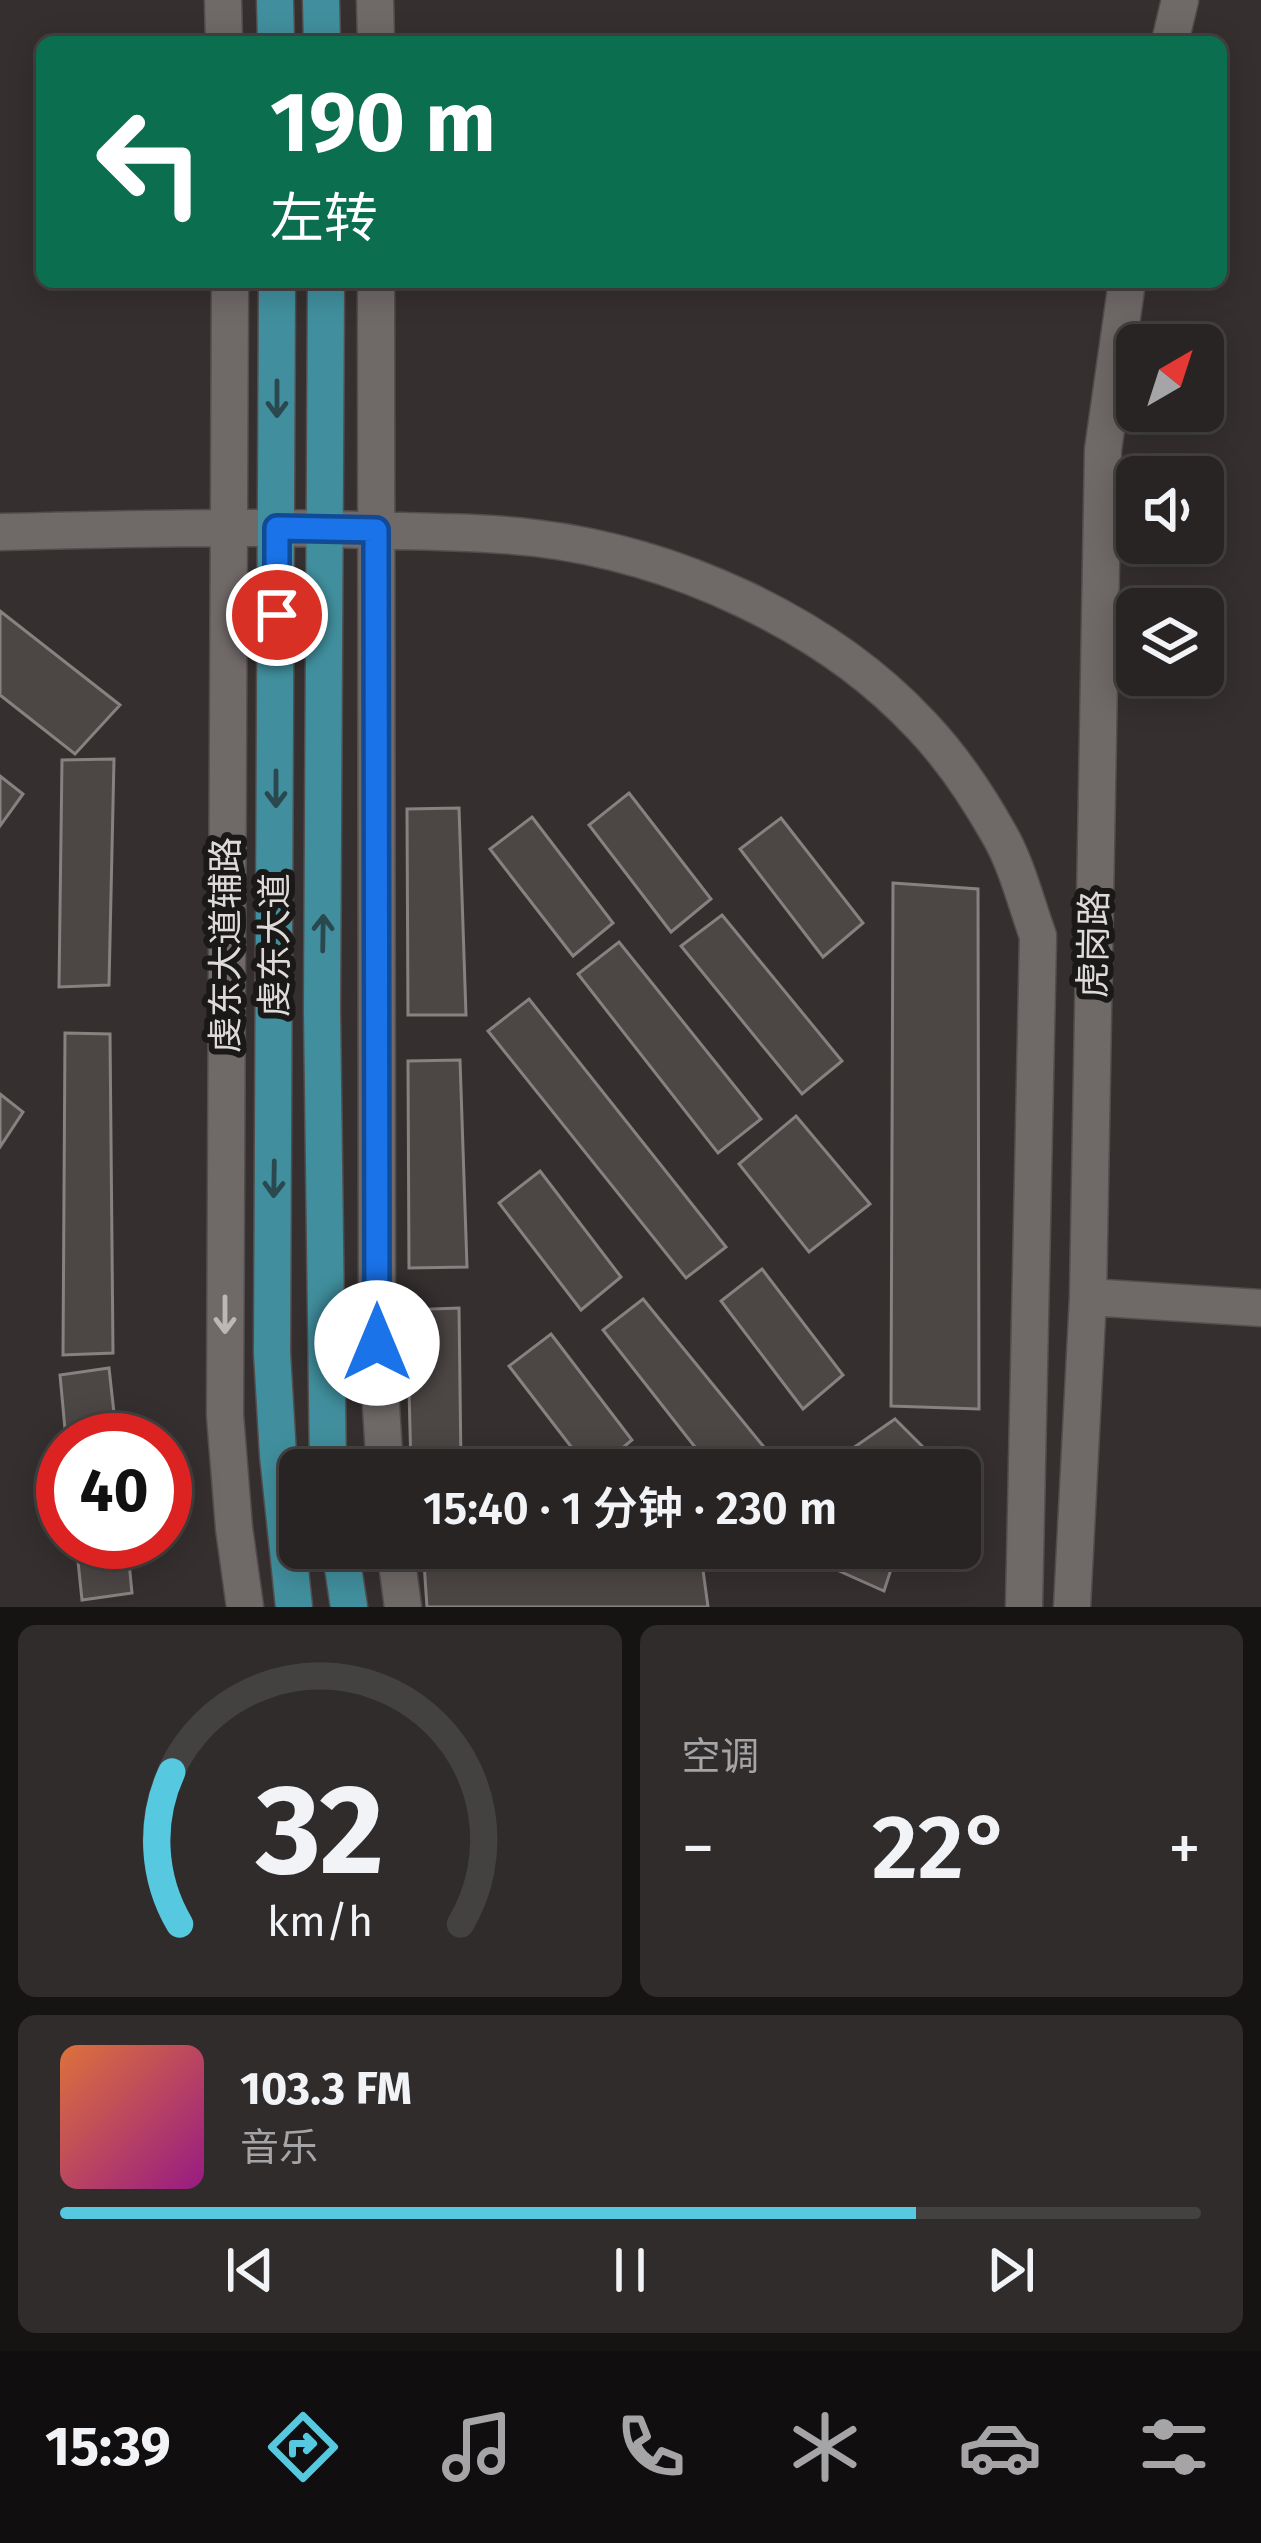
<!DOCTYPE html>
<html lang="zh">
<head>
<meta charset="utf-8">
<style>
	:root { --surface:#282423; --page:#302c2b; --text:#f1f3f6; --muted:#a5a4a6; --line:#444141; --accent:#56c9e1 }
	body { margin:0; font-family:"Fira Sans","Noto Sans SC",sans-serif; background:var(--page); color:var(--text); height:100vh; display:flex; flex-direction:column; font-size:45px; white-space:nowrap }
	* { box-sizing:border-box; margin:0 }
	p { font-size:39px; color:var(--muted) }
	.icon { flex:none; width:66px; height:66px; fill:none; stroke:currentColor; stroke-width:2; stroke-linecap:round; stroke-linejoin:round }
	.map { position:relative; height:1607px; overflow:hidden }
	.sheet { display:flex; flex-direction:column; gap:18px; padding:18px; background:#161413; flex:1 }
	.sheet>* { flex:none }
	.guide { position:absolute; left:36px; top:36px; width:1191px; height:252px; border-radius:18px; box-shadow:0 6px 30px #0003,0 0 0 3px var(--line); background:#0b6e4f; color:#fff; overflow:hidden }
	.needle { width:78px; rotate:39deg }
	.buttons { position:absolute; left:1116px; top:324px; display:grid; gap:24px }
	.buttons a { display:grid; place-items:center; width:108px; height:108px; border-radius:18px; background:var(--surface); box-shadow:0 6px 30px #0003,0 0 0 3px var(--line); font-size:60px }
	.speed { position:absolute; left:36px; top:1413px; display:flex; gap:24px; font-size:60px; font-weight:700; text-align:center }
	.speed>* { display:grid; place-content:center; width:156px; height:156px; border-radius:50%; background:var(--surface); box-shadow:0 6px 30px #0003,0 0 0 3px var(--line); line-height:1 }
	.speed .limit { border:18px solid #d22; background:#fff; color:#111 }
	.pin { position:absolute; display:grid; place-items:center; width:102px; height:102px; color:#fff; margin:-51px; border:6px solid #fff; border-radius:50%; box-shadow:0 3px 12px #0007 }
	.me { position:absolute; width:132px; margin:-66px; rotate:0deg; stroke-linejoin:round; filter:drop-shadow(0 0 9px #0008) }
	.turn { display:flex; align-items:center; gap:42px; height:252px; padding:0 36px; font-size:54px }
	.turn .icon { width:156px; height:156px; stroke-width:2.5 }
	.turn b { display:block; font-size:84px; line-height:102px }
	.big { font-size:90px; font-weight:600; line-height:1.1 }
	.sheet .card { flex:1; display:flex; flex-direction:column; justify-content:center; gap:18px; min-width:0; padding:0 42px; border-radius:18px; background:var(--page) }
	.sheet .dial { align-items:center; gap:0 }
	.dial svg { height:312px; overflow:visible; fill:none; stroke:var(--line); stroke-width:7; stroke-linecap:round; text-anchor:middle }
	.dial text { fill:var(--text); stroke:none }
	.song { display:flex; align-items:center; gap:36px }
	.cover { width:144px; height:144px; border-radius:18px; background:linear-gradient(135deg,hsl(20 70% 55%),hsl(310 70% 35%)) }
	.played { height:12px; border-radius:6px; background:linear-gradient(90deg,var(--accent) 75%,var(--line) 75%) }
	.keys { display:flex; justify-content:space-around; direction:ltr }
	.heat { display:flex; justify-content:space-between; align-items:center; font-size:66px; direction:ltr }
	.sheet .tiles { flex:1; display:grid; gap:18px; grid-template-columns:1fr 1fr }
	.card:last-child { grid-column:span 2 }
	.trip { position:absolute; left:279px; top:1449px; width:702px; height:120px; border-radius:18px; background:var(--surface); box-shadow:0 6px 30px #0003,0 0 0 3px var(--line); font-weight:600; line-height:120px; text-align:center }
	.tabs { display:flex; height:192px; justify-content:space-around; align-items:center; background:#100e0e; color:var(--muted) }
	.tabs .icon { width:84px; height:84px }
	.tabs .selected { color:var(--accent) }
	.tabs b { font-size:54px; color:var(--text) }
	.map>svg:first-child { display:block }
</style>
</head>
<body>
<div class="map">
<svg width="1261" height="1607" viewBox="0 0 1261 1607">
	<rect width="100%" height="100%" fill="#35302f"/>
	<!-- building -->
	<path fill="#4c4645" stroke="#878180" stroke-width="3" d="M0 611 120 705 75 754 0 695Z
		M114 759 109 985 59 987 62 760Z
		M0 776 23 794 0 826Z
		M629 793 711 899 671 932 589 825Z
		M459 808 466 1015H408L407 809Z
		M532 817 613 923 573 956 490 849Z
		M781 818 863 923 823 957 740 849Z
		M893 883 978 889 979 1409 891 1406Z
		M722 915 842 1061 802 1094 681 946Z
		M619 942 761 1119 718 1153 578 974Z
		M529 999 726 1247 686 1278 488 1031Z
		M65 1033 110 1034 113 1353 63 1355Z
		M460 1060 467 1267 409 1268 408 1061Z
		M0 1094 23 1112 0 1147Z
		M796 1116 870 1204 809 1252 739 1164Z
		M540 1171 621 1277 581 1310 499 1203Z
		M762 1269 843 1375 803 1409 721 1301Z
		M643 1299 777 1463 768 1470H713L603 1330Z
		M459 1308 461 1466 411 1468 407 1310Z
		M551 1334 632 1440 596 1470H589L509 1366Z
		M109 1368 117 1440H66L60 1375Z
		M895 1419 946 1470H838L853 1448Z
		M76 1542H127L132 1593 82 1600Z
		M423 1548H700L708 1607H427Z
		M803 1548H898L884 1591 801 1554Z"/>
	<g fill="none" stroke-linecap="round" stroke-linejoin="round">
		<defs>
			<path id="minor" d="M223 0 224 42
				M375 0 376 42
				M1170 42 1180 0
				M230 282 225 1415 234 1528 245 1607
				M376 282 377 1343 385 1470
				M0 532C121 529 242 526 363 530 420 532 478 531 535 538 672 554 825 622 920 724 951 756 977 795 999 834 1017 865 1026 903 1038 936L1024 1607
				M1088 1297 1261 1308
				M395 1548 403 1607
				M1072 1607 1088 1297 1103 450 1127 282"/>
			<path id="major" d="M275 0 276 42
				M321 0 322 42
				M277 282 272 1353 278 1455 294 1607
				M326 282 322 1010 328 1470
				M340 1548 349 1607"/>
		</defs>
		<!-- minor casing -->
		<use href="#minor" stroke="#534e4e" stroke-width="39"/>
		<!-- major casing -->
		<use href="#major" stroke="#534e4e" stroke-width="39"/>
		<!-- minor -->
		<use href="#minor" stroke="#6f6968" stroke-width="36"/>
		<!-- major -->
		<use href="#major" stroke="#418f9e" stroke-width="36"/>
	</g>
	<!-- one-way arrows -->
	<defs><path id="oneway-shaft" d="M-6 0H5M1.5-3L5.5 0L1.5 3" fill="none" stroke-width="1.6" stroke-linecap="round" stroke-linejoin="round" transform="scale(3)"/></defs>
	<g stroke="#2a484e">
		<use href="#oneway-shaft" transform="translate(277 399) rotate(90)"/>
		<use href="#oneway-shaft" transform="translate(276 789) rotate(90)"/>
		<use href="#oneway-shaft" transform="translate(323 933) rotate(-89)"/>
		<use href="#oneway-shaft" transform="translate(274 1179) rotate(91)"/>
	</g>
	<use stroke="#bdb8b8" href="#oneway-shaft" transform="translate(225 1315) rotate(90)"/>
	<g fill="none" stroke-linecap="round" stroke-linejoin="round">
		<defs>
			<path id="route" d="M277 615V528L376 530 377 1343"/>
		</defs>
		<!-- route casing -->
		<use href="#route" stroke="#114b97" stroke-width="30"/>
		<!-- route -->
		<use href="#route" stroke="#1a73e8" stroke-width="21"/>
	</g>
	<g text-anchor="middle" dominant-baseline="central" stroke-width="12" stroke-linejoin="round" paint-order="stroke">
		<!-- street labels -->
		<g font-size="36" fill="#dedada" stroke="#1b1918">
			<text transform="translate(1094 944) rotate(-89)">虎岗路</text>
			<text transform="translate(226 945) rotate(-90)">虔东大道辅路</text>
			<text transform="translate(275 945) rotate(-90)">虔东大道</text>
		</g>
	</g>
</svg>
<div class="buttons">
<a><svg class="needle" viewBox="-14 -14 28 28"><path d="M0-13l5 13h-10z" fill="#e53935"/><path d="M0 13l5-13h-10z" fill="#a5a4a6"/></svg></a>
<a><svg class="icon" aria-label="sound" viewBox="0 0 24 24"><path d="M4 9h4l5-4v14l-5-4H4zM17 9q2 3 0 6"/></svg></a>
<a><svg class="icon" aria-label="layers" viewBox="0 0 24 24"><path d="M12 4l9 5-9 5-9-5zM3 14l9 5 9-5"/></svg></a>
</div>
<div class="speed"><div class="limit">40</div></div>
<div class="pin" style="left:277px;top:615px;background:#d93025"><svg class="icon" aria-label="arrive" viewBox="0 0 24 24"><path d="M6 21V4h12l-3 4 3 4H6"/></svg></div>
<svg class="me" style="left:377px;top:1343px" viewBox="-20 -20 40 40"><circle r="19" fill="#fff"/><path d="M0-13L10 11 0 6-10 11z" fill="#1a73e8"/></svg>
<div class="trip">15:40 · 1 分钟 · 230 m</div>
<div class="guide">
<div class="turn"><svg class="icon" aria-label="left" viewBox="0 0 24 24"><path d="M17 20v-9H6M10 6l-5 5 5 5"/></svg><div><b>190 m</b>左转</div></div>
</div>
</div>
<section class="sheet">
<div class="tiles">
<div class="card dial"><svg viewBox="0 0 100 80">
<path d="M14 69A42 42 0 1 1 86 69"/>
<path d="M14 69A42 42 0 0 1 12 30" stroke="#56c9e1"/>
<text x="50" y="56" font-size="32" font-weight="700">32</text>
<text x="50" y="72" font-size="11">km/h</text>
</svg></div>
<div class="card"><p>空调</p>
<div class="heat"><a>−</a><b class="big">22°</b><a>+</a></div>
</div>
<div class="card">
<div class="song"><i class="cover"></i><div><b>103.3 FM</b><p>音乐</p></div></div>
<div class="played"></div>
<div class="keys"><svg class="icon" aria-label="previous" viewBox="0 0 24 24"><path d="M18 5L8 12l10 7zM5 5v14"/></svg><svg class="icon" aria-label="pause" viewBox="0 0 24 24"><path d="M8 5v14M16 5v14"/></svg><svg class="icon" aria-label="next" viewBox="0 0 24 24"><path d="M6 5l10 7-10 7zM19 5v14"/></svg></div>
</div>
</div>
</section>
<nav class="tabs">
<b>15:39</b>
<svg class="icon selected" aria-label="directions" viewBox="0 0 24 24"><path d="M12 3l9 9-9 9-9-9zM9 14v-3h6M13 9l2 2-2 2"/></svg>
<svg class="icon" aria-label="music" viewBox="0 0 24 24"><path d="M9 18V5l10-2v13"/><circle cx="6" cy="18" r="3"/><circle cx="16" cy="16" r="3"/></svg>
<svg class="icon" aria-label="phone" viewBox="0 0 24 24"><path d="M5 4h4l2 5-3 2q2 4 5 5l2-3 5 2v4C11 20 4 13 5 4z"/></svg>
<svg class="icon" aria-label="climate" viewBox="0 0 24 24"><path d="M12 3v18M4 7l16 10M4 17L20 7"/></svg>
<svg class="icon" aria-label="car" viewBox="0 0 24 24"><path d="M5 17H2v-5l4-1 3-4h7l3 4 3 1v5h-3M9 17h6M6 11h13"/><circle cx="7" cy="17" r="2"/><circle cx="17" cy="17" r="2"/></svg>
<svg class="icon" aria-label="filters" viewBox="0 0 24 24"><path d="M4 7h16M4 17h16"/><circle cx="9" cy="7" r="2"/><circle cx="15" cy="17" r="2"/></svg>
</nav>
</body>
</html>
